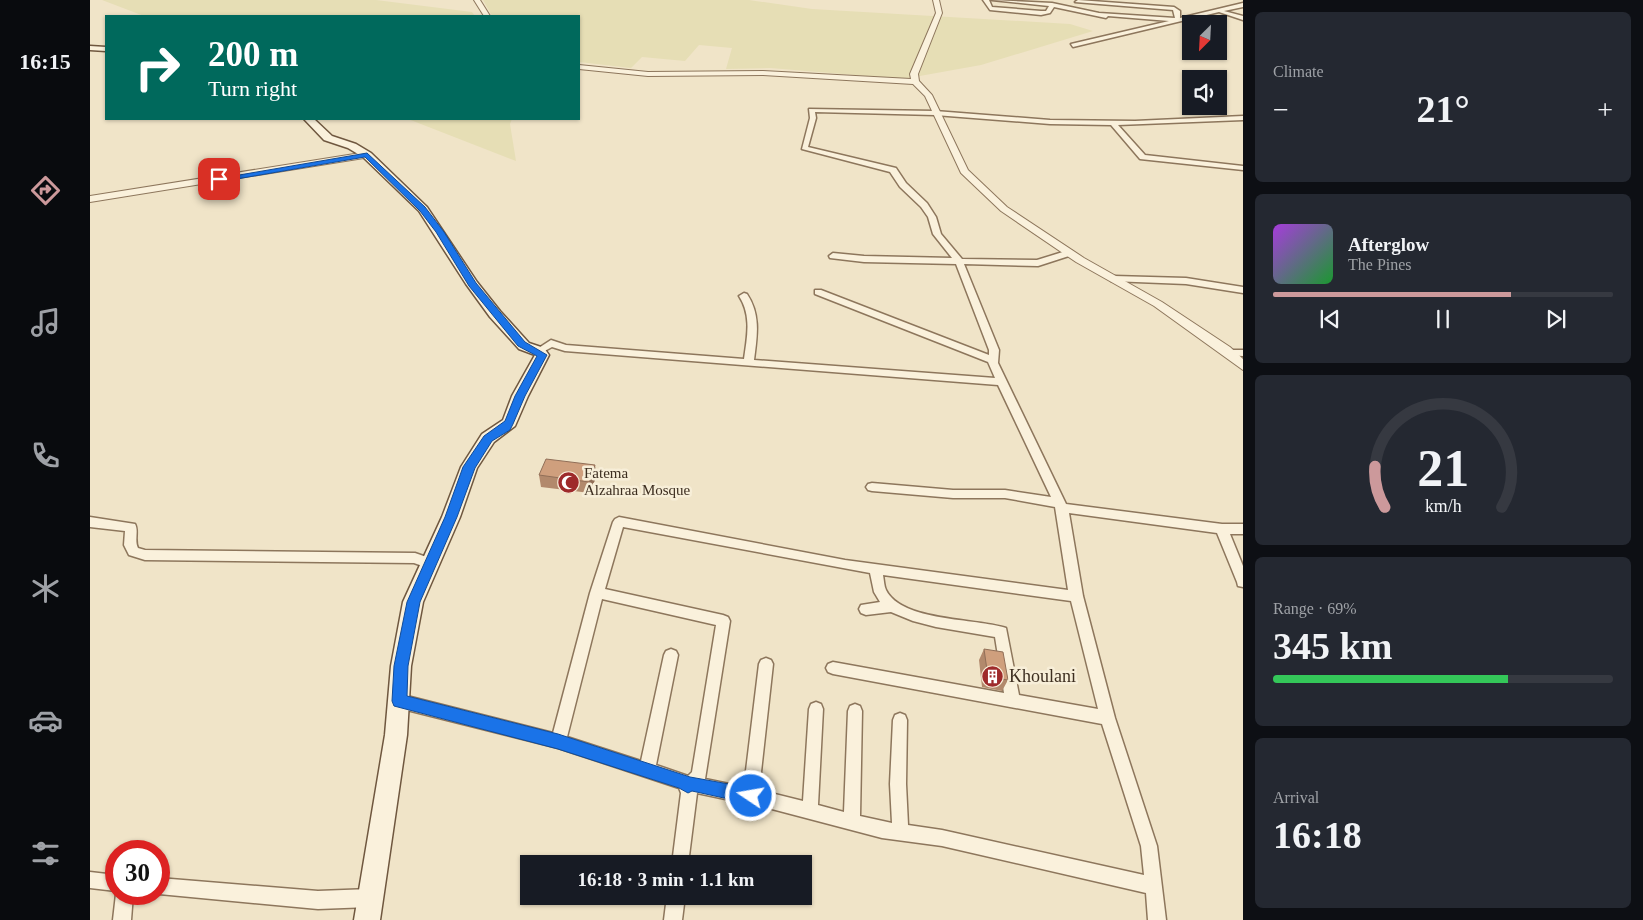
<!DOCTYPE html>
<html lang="en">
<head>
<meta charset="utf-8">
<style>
	:root { --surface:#171b24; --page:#242831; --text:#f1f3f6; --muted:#9ea1a6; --line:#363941; --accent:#cc999b }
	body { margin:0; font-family:Georgia,serif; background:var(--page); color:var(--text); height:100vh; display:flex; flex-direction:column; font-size:19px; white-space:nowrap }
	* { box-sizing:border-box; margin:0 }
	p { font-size:16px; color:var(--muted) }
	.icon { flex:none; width:28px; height:28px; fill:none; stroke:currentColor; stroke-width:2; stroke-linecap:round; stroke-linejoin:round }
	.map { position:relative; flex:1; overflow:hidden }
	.drawer { display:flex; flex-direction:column; gap:12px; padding:12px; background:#0d0f14; width:400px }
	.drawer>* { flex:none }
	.top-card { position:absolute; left:15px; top:15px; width:475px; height:105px; border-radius:0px; box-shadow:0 1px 4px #0004; background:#00695c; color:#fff; overflow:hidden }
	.needle { width:32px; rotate:204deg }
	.fabs { position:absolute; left:1092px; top:15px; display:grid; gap:10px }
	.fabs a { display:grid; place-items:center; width:45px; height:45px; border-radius:0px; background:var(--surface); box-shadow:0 1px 4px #0004; font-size:25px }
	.speed { position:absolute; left:15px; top:840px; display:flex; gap:10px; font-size:25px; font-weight:700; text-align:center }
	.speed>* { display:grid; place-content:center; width:65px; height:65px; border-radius:50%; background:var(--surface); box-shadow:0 1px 4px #0004; line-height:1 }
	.speed .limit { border:8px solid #d22; background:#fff; color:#111 }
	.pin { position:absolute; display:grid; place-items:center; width:42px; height:42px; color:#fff; margin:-21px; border-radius:10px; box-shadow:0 2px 8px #0006 }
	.me { position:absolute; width:55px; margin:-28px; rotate:282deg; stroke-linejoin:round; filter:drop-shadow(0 0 4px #0008) }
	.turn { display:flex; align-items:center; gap:18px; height:105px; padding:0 20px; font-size:22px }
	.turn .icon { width:65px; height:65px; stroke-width:2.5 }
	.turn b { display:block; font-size:35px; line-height:42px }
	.big { font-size:38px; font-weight:600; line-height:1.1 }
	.drawer .widget { flex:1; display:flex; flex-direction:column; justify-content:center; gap:8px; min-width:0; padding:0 18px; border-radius:8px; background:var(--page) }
	.drawer .dial { align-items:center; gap:0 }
	.dial svg { height:130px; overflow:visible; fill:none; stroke:var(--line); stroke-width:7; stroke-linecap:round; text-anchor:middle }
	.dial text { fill:var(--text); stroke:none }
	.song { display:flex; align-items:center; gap:15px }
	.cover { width:60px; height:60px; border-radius:8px; background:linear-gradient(135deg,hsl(280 70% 55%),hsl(130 70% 35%)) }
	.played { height:5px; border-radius:2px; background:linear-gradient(90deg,var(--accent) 70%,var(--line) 70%) }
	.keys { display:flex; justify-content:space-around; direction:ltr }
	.heat { display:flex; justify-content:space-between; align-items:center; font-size:28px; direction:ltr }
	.charge { height:8px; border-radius:4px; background:linear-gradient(90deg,#34c759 69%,var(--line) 0) }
	.trip { position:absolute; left:430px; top:855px; width:292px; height:50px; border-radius:0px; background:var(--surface); box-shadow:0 1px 4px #0004; font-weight:600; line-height:50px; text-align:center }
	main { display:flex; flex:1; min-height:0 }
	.menu { display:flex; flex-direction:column; width:90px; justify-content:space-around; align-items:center; background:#090b0e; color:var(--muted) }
	.menu .icon { width:35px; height:35px }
	.menu .active { color:var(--accent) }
	.menu b { font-size:22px; color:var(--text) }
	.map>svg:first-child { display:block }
</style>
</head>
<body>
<main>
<nav class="menu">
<b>16:15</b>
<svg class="icon active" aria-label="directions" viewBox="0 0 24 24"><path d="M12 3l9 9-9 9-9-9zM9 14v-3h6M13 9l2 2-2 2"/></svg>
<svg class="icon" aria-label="music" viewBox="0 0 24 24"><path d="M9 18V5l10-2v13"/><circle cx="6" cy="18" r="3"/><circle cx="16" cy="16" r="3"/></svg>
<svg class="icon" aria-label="phone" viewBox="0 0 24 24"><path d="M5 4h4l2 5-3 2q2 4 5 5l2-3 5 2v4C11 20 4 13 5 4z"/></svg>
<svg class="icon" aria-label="climate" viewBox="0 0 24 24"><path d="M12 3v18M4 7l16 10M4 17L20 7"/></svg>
<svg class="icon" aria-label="car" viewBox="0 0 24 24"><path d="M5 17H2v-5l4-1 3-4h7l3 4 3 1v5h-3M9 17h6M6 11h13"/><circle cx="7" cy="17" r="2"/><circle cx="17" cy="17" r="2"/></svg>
<svg class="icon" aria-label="filters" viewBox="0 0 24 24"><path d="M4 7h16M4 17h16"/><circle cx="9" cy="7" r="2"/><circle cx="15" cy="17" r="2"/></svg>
</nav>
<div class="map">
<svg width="1153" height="920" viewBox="0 0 1153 920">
	<rect width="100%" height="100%" fill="#f0e4c8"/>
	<!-- farmland -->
	<path fill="#e6deb5" d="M12 0H286L382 12 385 16H54Z
		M393 0H659L722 9 980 24 1003 31 891 65 813 79 680 68 636 69 642 48 609 45 595 61 552 57 541 68 489 62V16H402Z
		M318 119H422L420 124 426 161Z"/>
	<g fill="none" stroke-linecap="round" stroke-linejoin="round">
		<defs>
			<path id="minor" d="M893 0H899L902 7 951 11H956L959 6 902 0 962 3 1009 13 1085 18 1083 10 985 2 988 0 1084 7 1090 11V18L1153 3V7L1134 11 1153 16V20L1129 12 983 47 981 44 1079 21 1018 16 1016 18 964 7 960 13 951 15 900 10Z
				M719 109 845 111 960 120 1045 121 1153 116V120L1028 125 1055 155 1153 166V170L1050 159 1021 125 960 124 845 115 725 112 726 118 718 147 806 168 816 183 837 203 846 217 851 234 872 259 947 260 976 251H982V255L948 266 874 264 909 350 908 363 976 504 1132 524H1153V534H1140L1153 566V587L1148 586 1147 582 1127 533 979 513 993 596 1025 718 1067 846 1076 920H1058L1056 893 852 846 792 838 678 808 607 793 598 864H582L591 793 589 788 468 748 309 708 304 706 302 701 304 696 309 694 463 733 500 593 523 522 525 519 529 517 755 560 978 590 965 507 915 498H863L782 491 778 490 776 487 778 484 782 483 863 490H915L961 497 908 385 475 351 462 347 449 354 444 351 461 340 476 345 654 359C657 337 662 316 649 296L654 293 657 294C671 315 667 336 664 360L905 378 898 362 725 294V290H731L899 355V350L866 264 774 262 740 258 739 256 743 253 774 256 862 258 843 234 838 217 831 207 810 187 800 172 712 149 720 118ZM533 527 780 573 784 592 790 602 771 605 769 609 771 613 776 615 801 612 823 621 846 627 905 637 914 693 743 662 738 664 736 668 738 672 743 674 1012 724 1051 846 1054 875 852 830 818 825 816 784 817 720 815 715 810 713 805 715 803 720 800 784 802 823 770 816 772 711 770 706 765 704 760 706 758 711 754 812 728 805 733 709 731 704 726 702 721 704 719 709 713 801 669 790 683 664 681 660 676 658 671 660 669 664 654 787 615 779 640 621 638 617 633 615 515 589ZM793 575 981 601 1008 709 929 695 916 628C886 618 812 622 796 590 794 586 794 580 793 575ZM512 599 626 625 602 772 598 776 566 765 588 655 586 651 581 649 576 651 574 655 551 761 477 737Z
				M1024 276 1096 278 1153 287V293L1096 284 1021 281 1020 279Z
				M1138 350H1153V356L1135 355 1133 353Z
				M0 517 45 524C49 531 44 540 48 548L55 550 325 553 345 560 347 564 345 568 341 569 324 563 55 560 39 555 34 545 35 531 0 527Z
				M0 872 26 875V891L0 888Z
				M69 878 228 891 280 889 286 892 289 898 286 904 280 907 228 909 69 894H67H69Z
				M26 894H43L41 920H23Z
				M577 896H595L592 920H574Z"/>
			<path id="tertiary" d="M384 0H390L400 16H394Z
				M843 0H849L852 13 828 74 829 81 842 95 878 170 917 207 994 258 1072 302 1140 347 1153 359V370L1064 306 986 262 911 211 871 173 835 96 823 84 673 75 558 76 489 69V65L558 72 673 71 821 79 820 74 846 13Z
				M277 152 281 155 280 157 0 202V196Z"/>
			<path id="secondary" d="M0 46 16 47V51L0 50Z
				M214 119H224L242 136 266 144 281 153 337 207 387 282 410 311 439 343 454 348 459 355 438 396 425 426 404 442 387 468 370 517 333 602 321 666 317 735 290 920H264L295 735 301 666 313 602 352 517 371 467 392 434 413 420 422 396 445 355 429 349 400 317 376 284 329 211 273 157 258 148 234 140Z"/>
		</defs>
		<!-- minor casing -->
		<use href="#minor" stroke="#8d765c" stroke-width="3"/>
		<!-- tertiary casing -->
		<use href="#tertiary" stroke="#8d765c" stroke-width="2"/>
		<!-- secondary casing -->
		<use href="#secondary" stroke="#6f573f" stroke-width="3"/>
		<!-- minor -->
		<use href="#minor" fill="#faf1dc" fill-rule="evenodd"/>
		<!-- tertiary -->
		<use href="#tertiary" fill="#faf1dc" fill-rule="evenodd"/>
		<!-- secondary -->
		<use href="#secondary" fill="#faf1dc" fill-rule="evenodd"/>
	</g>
	<!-- wall -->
	<path fill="#b2896c" d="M505 465 506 477 500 493 451 487 449 475Z
		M894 649 918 680 912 691 892 687 889 660Z"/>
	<!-- shaded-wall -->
	<path fill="#916f58" d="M505 465 506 477 500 493 499 482Z"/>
	<!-- building -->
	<path fill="#cf9f7d" stroke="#916f58" d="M456 459 505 465 499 482 449 475Z
		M894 649 913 652 918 680 898 677Z"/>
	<!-- route -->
	<path fill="#1a73e8" stroke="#114b97" d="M277 153 335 207 354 232 386 283 435 342 457 355 435 396 423 424 420 430 402 441 385 468 367 517 330 602 318 666 317 696 468 734 600 777 661 788 667 791 669 796 667 802 661 804 602 791 598 793 589 788 468 749 304 706 302 701 304 666 317 602 355 517 373 467 394 436 415 421 425 396 447 356 428 346 379 286 346 232 330 211 275 157 129 182 126 179Z"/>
	<!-- icons -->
	<defs>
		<symbol id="mosque-disc" viewBox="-11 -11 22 22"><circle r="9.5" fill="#9e2a2b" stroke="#f7eed8"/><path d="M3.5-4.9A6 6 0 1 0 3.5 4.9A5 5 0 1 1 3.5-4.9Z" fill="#fff"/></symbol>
		<symbol id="building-disc" viewBox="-11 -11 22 22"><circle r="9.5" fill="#9e2a2b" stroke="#f7eed8"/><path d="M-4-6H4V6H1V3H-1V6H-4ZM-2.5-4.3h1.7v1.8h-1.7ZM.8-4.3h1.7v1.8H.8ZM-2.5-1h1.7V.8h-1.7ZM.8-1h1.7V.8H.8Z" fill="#fff"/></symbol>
	</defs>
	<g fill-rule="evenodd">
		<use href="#mosque-disc" x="466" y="470" width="25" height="25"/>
		<use href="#building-disc" x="890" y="664" width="25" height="25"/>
	</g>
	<g text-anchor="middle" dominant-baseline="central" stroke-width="5" stroke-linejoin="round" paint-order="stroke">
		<!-- poi labels -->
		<g font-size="15" fill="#3d2e20" stroke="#f7eed8" text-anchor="start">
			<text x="494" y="473">Fatema<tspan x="494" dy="17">Alzahraa Mosque</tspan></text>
		</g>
		<!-- near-poi labels -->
		<g font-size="18" fill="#3d2e20" stroke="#f7eed8" text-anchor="start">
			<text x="919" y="676">Khoulani</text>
		</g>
	</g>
</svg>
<div class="fabs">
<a><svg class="needle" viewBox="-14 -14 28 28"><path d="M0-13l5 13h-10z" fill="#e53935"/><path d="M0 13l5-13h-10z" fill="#9ea1a6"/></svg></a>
<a><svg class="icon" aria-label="sound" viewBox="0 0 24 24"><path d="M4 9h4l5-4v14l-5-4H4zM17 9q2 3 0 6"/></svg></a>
</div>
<div class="speed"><div class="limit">30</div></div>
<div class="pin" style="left:129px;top:179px;background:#d93025"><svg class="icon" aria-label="arrive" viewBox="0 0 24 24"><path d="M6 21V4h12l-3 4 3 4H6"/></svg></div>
<svg class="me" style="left:661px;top:796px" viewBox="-20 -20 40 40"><circle r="17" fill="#1a73e8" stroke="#fff" stroke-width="3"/><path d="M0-11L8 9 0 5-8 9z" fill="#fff"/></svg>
<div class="trip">16:18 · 3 min · 1.1 km</div>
<div class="top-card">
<div class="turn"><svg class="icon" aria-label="right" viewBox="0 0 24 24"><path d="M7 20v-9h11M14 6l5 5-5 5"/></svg><div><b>200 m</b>Turn right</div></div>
</div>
</div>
<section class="drawer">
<div class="widget"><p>Climate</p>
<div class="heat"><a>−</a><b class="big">21°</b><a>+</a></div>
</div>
<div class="widget">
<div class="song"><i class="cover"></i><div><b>Afterglow</b><p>The Pines</p></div></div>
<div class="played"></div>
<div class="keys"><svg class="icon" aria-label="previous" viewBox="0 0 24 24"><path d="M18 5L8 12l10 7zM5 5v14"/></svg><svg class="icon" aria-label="pause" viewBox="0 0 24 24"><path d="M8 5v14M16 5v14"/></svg><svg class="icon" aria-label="next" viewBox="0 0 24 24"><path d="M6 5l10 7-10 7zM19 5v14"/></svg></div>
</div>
<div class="widget dial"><svg viewBox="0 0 100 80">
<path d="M14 69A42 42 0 1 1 86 69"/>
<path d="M14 69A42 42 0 0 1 8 44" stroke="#cc999b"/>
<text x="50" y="56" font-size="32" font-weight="700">21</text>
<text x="50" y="72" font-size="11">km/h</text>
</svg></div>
<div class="widget"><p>Range · 69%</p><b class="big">345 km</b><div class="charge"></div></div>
<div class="widget"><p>Arrival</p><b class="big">16:18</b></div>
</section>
</main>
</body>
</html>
